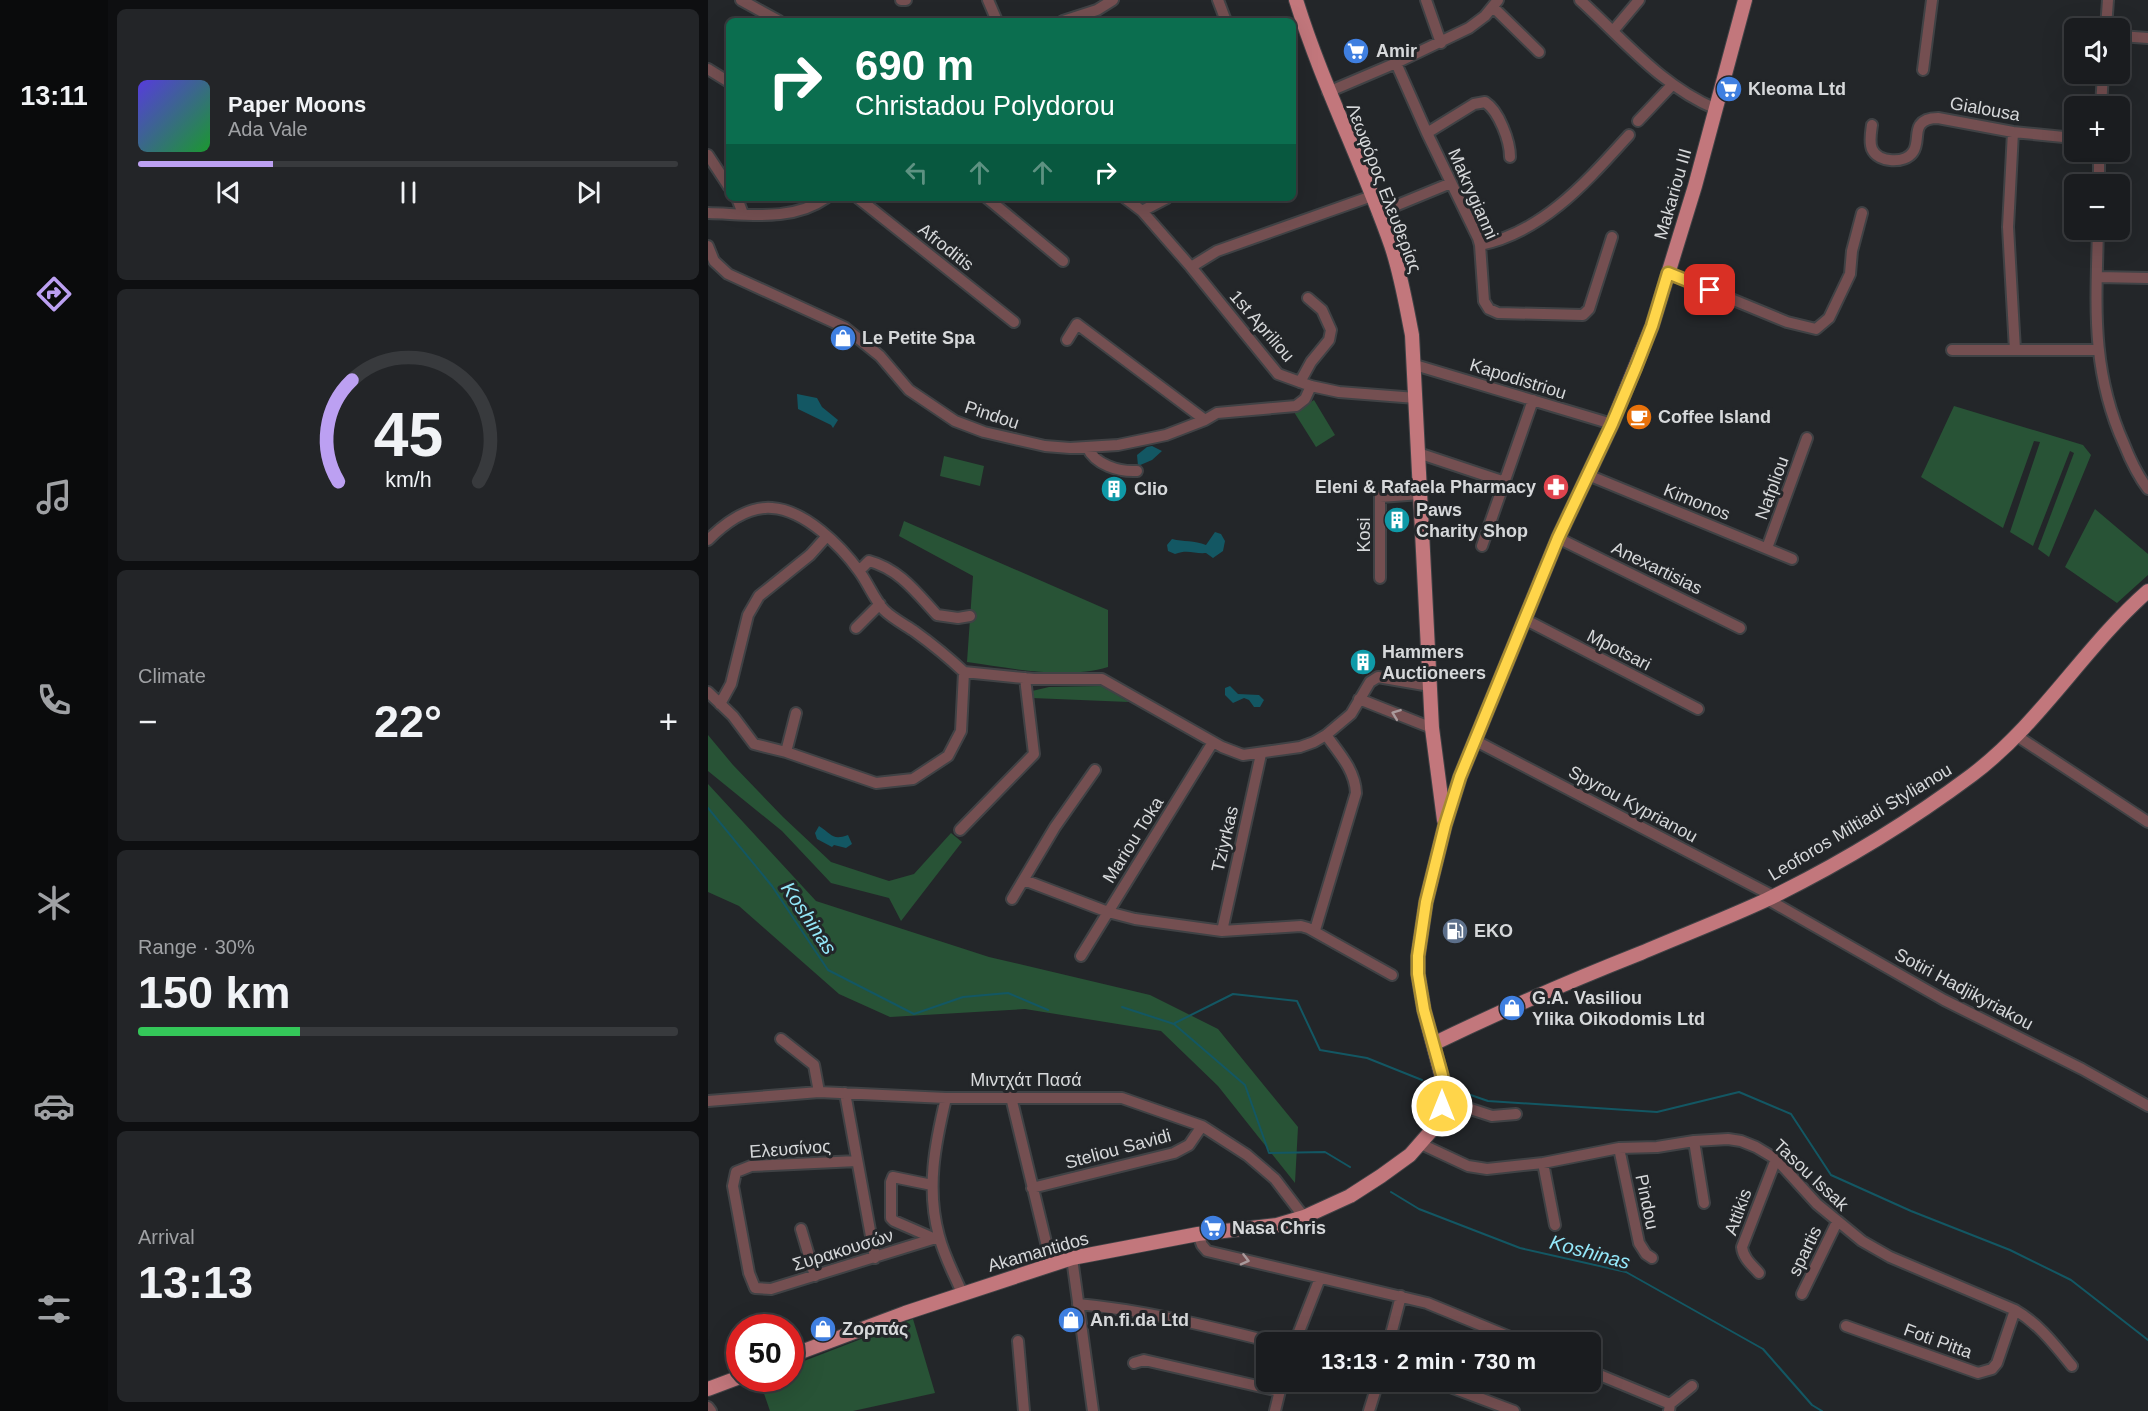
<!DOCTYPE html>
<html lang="en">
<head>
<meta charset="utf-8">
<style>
	:root { --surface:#1a1c1f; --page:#232528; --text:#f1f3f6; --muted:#9fa1a4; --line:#383a3d; --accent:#bca0f2 }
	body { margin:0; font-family:Helvetica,sans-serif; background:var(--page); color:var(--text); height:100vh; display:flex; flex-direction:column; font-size:22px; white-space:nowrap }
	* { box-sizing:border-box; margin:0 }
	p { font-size:20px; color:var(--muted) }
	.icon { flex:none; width:33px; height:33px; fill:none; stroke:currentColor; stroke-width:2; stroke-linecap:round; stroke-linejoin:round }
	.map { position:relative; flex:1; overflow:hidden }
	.drawer { display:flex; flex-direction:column; gap:9px; padding:9px; background:#0e0f11; width:600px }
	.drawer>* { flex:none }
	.guide { position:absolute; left:18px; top:18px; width:570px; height:183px; border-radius:9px; box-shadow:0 6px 24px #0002,0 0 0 2px var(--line); background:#0b6e4f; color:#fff; overflow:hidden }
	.controls { position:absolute; left:1356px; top:18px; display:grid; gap:12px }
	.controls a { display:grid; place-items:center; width:66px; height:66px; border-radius:9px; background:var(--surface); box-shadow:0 6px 24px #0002,0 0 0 2px var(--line); font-size:30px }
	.speed { position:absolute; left:18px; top:1314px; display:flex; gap:12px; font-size:30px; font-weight:700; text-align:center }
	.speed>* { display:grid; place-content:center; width:78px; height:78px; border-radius:50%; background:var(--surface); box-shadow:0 6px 24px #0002,0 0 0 2px var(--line); line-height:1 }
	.speed .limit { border:9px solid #d22; background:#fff; color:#111 }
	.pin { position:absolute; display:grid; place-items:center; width:51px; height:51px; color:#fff; margin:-26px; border-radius:12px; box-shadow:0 3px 9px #0006 }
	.me { position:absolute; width:66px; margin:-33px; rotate:0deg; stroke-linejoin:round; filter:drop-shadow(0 0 4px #0008) }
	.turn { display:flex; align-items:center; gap:21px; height:126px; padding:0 30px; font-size:27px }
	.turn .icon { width:78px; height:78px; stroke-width:2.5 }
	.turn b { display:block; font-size:42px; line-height:51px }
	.lanes { display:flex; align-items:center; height:57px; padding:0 30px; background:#0003; justify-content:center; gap:30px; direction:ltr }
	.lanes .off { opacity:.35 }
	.big { font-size:45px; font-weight:800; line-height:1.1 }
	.drawer .card { flex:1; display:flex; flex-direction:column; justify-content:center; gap:9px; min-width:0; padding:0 21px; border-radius:9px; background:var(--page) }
	.drawer .dial { align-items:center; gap:0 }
	.dial svg { height:156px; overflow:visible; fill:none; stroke:var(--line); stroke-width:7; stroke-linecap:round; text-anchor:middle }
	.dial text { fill:var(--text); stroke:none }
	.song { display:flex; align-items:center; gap:18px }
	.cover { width:72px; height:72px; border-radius:9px; background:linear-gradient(135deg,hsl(250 70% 55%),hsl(130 70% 35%)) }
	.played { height:6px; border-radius:3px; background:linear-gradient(90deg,var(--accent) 25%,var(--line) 25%) }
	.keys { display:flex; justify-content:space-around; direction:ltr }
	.heat { display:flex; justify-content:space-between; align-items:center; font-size:33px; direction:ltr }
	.charge { height:9px; border-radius:4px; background:linear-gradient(90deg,#34c759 30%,var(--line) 0) }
	.trip { position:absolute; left:548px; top:1332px; width:345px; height:60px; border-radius:9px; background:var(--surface); box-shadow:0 6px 24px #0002,0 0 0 2px var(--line); font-weight:800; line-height:60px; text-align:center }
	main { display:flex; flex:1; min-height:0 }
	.menu { display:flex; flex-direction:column; width:108px; justify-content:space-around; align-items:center; background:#0a0b0c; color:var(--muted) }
	.menu .icon { width:42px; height:42px }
	.menu .selected { color:var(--accent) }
	.menu b { font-size:27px; color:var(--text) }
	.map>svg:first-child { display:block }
</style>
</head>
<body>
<main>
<nav class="menu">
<b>13:11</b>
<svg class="icon selected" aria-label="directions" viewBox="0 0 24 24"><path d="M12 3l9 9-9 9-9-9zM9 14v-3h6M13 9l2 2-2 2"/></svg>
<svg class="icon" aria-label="music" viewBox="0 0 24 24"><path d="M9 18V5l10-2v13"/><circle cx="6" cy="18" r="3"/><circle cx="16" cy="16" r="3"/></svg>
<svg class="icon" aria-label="phone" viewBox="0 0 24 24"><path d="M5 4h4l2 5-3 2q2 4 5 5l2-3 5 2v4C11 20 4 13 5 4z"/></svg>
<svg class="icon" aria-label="climate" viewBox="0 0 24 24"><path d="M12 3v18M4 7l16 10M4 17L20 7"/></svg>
<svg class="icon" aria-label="car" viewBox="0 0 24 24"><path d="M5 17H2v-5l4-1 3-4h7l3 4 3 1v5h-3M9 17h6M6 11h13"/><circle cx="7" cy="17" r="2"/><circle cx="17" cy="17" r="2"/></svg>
<svg class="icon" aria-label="filters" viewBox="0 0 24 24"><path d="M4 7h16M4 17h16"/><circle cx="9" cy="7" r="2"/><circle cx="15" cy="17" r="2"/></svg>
</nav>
<section class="drawer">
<div class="card">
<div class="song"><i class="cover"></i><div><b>Paper Moons</b><p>Ada Vale</p></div></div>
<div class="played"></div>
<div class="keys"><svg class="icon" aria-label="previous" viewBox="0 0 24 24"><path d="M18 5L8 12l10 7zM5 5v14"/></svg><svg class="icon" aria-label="pause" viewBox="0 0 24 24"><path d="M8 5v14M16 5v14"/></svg><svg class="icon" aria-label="next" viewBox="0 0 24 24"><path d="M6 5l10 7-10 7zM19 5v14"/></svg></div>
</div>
<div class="card dial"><svg viewBox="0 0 100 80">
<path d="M14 69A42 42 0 1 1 86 69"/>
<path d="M14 69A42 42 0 0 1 21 17" stroke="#bca0f2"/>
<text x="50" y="56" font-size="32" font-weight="700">45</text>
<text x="50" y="72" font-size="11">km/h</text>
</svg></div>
<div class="card"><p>Climate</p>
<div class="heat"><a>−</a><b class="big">22°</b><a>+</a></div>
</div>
<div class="card"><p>Range · 30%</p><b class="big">150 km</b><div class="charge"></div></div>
<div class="card"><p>Arrival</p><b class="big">13:13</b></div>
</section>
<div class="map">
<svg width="1440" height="1411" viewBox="0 0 1440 1411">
	<rect width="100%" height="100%" fill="#232629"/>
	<!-- green -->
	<path fill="#285336" d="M606 400 627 435 608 447 586 412Z
		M1246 406 1375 445 1383 455 1341 557 1330 549 1366 453 1362 451 1325 546 1302 532 1332 442 1326 441 1295 528 1213 477Z
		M236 456 276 466 272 486 232 476Z
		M1387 509 1440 554V575L1409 603 1357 567Z
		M196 521 400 610V667C357 680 303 668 259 662L265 576 191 536Z
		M394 686 421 702 324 698V691L341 687Z
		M0 735 25 765 75 817 123 862 181 881 206 874 243 833 254 842 193 921 181 898 123 883 74 831 0 771Z
		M0 784 108 901 281 957 442 995 510 1029 590 1127 587 1183 510 1086 453 1031 317 1009 182 1017 131 994 31 906 0 892Z
		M205 1319 227 1393 145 1411H62L51 1379 82 1378 83 1366Z"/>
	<!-- water -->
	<path fill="#135763" d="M89 394 109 398 114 407 130 420 125 428 123 425 90 409Z
		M444 446 454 451 444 460 430 466 429 455 439 447Z
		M507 532 513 534 517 541 515 551 505 558 498 553C486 554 480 549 467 554L460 551 459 545 464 539C476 542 486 540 498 545Z
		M522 686 530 694 551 695 556 700 552 707H546L541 700 536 698 525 703 517 695V688Z
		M111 826C124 834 124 841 140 835L144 844 138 848 126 845 124 847 109 839 107 833Z"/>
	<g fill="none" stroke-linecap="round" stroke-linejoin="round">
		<!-- stream -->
		<path stroke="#135763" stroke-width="2" d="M0 808 64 886 120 970 206 1014 255 997 300 993 340 1010
			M414 1007 466 1024 537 1085 561 1153 617 1152 642 1167
			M467 1023 525 994 589 1001 612 1050 659 1058 714 1080
			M754 1092 780 1101 949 1112 1031 1092 1083 1114 1123 1175 1203 1211 1302 1250 1363 1280 1440 1340
			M683 1192 711 1209 812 1248 918 1272 1055 1349 1104 1405 1114 1411"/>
		<defs>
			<path id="minor" d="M33 0 71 21
				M193 0H198
				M280 0 289 21
				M510 0 518 21
				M718 0 733 43
				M872 0C915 39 953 86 1008 109
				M785 7 831 52
				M355 21 389 10 405 0
				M1398 28 1400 0
				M905 31 931 0
				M1412 36 1440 38
				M688 63 719 133 770 238 772 245 776 301 781 309 790 313 875 315 881 309 904 237
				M0 69 21 82
				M1215 70 1224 0
				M620 92 688 63 761 28 777 16 790 0
				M1393 106 1395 74
				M930 121 964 85
				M1164 125C1163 132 1161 142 1164 149 1170 163 1197 164 1205 152 1211 144 1207 132 1212 125 1216 119 1224 118 1230 118L1305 132 1366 138
				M1305 132 1300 227 1307 350
				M719 133 766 104 777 102C791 111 802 141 802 157
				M0 155 21 187
				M1391 184V152
				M29 198 35 214
				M150 198 306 322
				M279 198 355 261
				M417 198 434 211 483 267 570 374 603 386 631 392 708 398
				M434 211 459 198
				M0 213C40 214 84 222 118 198
				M670 213 743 183
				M1390 230C1388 307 1383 371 1416 444 1422 459 1430 476 1440 489
				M772 245C836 232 880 180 921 135
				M0 246 6 261 20 274 136 327 172 356 201 390 247 421 276 432 337 446 362 448 410 445 458 435 497 420 509 413 588 406 597 399 603 386
				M483 267 509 251 664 196
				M960 273 1079 322 1108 329 1121 318 1142 274 1144 251 1154 213
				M1389 277 1440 278
				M359 340 369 324 497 420
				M1244 350H1390
				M707 365 904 424
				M592 382 603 362 621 340 623 330 614 310 600 298
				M379 447C387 465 411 472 429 471
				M710 453 797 482
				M880 475 1084 559
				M850 538 1032 628
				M0 540C16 524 39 506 64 508 97 510 133 546 151 571 160 583 166 599 176 610 184 618 197 625 206 631 224 644 240 657 256 672L253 731 240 756 205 779 168 783 78 752 46 744 25 716 0 692
				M774 546 825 400
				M1059 548 1099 438
				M151 571 161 561C191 569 208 592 229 615L250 618 262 616
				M672 578V497L713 494
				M818 620 990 709
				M148 628 172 604
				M256 672 326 679H394L514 747 535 755 592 747 606 742 618 735 643 714 662 682 670 677 722 686
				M651 699 724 728
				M12 704 23 684 40 615 51 596 102 555 119 536
				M1309 736 1440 822
				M768 741 1065 896
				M78 752 88 713
				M252 830 326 754 317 678
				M316 880 400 912 427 919 514 931 593 926 600 928 684 975
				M304 899 347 827 387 770
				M1059 899 1236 1000 1374 1069 1440 1106
				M607 930 648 793C647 770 631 753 618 735
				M514 931 553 754
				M373 956 505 742
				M73 1039 106 1065 111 1092
				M137 1093 167 1258
				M303 1097 343 1263
				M238 1098C227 1144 218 1189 231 1236 236 1256 246 1274 254 1293
				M735 1100 784 1116 808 1114
				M0 1101 111 1092 238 1098H414L494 1126 539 1155 567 1179 596 1217
				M986 1141 996 1203
				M713 1144 760 1166 779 1169 835 1163 911 1148 949 1147 986 1141 1020 1139 1033 1141 1048 1147 1068 1159 1109 1204 1154 1241 1182 1257 1307 1310C1331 1324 1346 1344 1364 1366
				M911 1148 931 1243 938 1254 944 1258
				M149 1161 43 1166 28 1172 25 1186 41 1273 47 1288 63 1289 231 1237
				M835 1163 847 1225
				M224 1185 185 1177 183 1182V1218L186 1221 225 1238
				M324 1188 466 1153 481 1145 494 1126
				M93 1229 107 1276
				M490 1234 494 1245 499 1251 719 1303 814 1342
				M364 1258 385 1411
				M1051 1273C1044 1265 1035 1258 1034 1247L1068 1159
				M1094 1294 1129 1222
				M370 1304C435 1310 500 1326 564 1342
				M1138 1326 1270 1373 1284 1369 1289 1363 1307 1310
				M310 1341 316 1411
				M587 1342 612 1278
				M681 1342 693 1296
				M426 1363 436 1360 571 1391
				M882 1371 962 1404
				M729 1382 806 1411
				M0 1407 3 1411
				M567 1411 574 1382
				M661 1411 670 1382
				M961 1411 962 1404 984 1386"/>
			<path id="major" d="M588 0C614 84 654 162 683 245 693 274 698 305 704 335L724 728 736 820
				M725 1044C793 1011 862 981 933 953 975 935 1017 919 1058 900 1130 865 1201 822 1264 775 1333 723 1376 647 1440 591
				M82 1356 197 1313 364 1258 490 1234 569 1225 596 1217 642 1196 673 1176 702 1155 723 1131 734 1106 736 1085 716 1010 710 974V956L718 902 737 825 752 777 850 538 904 424 944 326 987 186 1037 0
				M0 1389 32 1377"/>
		</defs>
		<!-- minor casing -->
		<use href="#minor" stroke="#404245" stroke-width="14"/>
		<!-- major casing -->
		<use href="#major" stroke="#404245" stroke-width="16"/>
		<!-- minor -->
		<use href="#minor" stroke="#744f51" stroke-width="10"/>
		<!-- major -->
		<use href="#major" stroke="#c2777c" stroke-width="14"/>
	</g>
	<!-- one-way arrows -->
	<defs><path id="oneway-chevron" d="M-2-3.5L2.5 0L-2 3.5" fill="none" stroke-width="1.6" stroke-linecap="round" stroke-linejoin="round" transform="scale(1.5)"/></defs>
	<g stroke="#aa9a9c">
		<use href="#oneway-chevron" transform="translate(688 714) rotate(-159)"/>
		<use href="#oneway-chevron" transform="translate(537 1260) rotate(14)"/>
	</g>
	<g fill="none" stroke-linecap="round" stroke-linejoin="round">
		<defs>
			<path id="route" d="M734 1106 736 1095 734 1075 716 1010 710 974V956L718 902 737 825 752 777 850 538 904 424 928 367 944 326 960 273 1002 290"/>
		</defs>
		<!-- route casing -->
		<use href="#route" stroke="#a68a30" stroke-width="15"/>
		<!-- route -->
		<use href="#route" stroke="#ffd54a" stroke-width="10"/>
	</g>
	<!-- icons -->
	<defs>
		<symbol id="supermarket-disc" viewBox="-11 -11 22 22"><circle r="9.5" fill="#3f7fe0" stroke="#232629"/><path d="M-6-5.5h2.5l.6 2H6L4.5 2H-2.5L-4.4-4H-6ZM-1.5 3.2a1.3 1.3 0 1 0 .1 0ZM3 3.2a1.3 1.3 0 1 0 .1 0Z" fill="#fff"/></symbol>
		<symbol id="shop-disc" viewBox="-11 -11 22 22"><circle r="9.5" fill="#3f7fe0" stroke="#232629"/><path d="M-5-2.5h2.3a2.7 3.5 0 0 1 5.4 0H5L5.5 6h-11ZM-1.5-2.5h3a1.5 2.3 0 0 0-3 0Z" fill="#fff"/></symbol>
		<symbol id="cafe-disc" viewBox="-11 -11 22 22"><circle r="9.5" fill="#e8710a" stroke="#232629"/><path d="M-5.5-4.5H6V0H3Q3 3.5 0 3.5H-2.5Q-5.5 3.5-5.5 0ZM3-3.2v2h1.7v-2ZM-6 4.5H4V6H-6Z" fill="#fff"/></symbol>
		<symbol id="pharmacy-disc" viewBox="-11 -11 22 22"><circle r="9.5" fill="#e0444e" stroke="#232629"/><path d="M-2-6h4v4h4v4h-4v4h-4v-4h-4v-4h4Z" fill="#fff"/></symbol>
		<symbol id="building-disc" viewBox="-11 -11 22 22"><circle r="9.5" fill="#0f9aa8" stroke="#232629"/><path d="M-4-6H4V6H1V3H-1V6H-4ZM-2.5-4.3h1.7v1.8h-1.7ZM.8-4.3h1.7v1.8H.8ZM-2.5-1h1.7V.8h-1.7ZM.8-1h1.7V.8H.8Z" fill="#fff"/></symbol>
		<symbol id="fuel-disc" viewBox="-11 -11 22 22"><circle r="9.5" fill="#5c6f8a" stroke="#232629"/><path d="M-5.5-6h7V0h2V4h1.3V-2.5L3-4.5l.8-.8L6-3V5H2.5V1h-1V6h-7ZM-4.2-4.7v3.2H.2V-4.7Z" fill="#fff"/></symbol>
	</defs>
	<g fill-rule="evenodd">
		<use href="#supermarket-disc" x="633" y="36" width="30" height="30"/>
		<use href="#supermarket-disc" x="1006" y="74" width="30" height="30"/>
		<use href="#shop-disc" x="120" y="323" width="30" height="30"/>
		<use href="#cafe-disc" x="916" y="402" width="30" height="30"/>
		<use href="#pharmacy-disc" x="833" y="472" width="30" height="30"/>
		<use href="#building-disc" x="391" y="474" width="30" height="30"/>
		<use href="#building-disc" x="674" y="505" width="30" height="30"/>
		<use href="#building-disc" x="640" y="647" width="30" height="30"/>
		<use href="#fuel-disc" x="732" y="916" width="30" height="30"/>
		<use href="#shop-disc" x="789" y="993" width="30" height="30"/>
		<use href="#supermarket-disc" x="490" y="1213" width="30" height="30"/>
		<use href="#shop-disc" x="348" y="1305" width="30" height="30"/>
		<use href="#shop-disc" x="100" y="1314" width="30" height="30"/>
	</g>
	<g text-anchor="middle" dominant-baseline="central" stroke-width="6" stroke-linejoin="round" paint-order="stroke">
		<!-- poi labels -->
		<g font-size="18" font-weight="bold" fill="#d6d8da" stroke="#232629" text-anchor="start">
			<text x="668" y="51">Amir</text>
			<text x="1040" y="89">Kleoma Ltd</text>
			<text x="154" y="338">Le Petite Spa</text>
			<text x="950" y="417">Coffee Island</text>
			<text x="828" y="487" text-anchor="end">Eleni &amp; Rafaela Pharmacy</text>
			<text x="426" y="489">Clio</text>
			<text x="708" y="510">Paws<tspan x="708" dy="21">Charity Shop</tspan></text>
			<text x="674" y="652">Hammers<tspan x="674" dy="21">Auctioneers</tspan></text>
			<text x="766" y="931">EKO</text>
			<text x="824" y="998">G.A. Vasiliou<tspan x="824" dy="21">Ylika Oikodomis Ltd</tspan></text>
			<text x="524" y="1228">Nasa Chris</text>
			<text x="382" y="1320">An.fi.da Ltd</text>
			<text x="134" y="1329">Ζορπάς</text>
		</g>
		<!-- street labels -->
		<g font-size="18" fill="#d6d8da" stroke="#232629">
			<text transform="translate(1277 109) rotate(10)">Gialousa</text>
			<text transform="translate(676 188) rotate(69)">Λεωφόρος Ελευθερίας</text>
			<text transform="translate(765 194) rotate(66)">Makrygianni</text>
			<text transform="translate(965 194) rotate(-74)">Makariou III</text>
			<text transform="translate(238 247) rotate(38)">Afroditis</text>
			<text transform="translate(554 326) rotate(49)">1st Apriliou</text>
			<text transform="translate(810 379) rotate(17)">Kapodistriou</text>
			<text transform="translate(284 415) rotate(18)">Pindou</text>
			<text transform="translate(1064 488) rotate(-70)">Nafpliou</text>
			<text transform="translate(989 502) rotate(22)">Kimonos</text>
			<text transform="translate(656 535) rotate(-90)">Kosi</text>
			<text transform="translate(949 568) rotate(26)">Anexartisias</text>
			<text transform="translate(911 650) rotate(27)">Mpotsari</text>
			<text transform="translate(925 804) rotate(28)">Spyrou Kyprianou</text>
			<text transform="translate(1152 822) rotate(-31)">Leoforos Miltiadi Stylianou</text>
			<text transform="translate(517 839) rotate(-77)">Tziyrkas</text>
			<text transform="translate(425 840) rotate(-58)">Mariou Toka</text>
			<text transform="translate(1256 989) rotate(28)">Sotiri Hadjikyriakou</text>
			<text x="318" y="1080">Μιντχάτ Πασά</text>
			<text transform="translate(82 1149) rotate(-4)">Ελευσίνος</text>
			<text transform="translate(410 1149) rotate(-15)">Steliou Savidi</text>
			<text transform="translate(1103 1175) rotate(43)">Tasou Issak</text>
			<text transform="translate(939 1202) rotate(78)">Pindou</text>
			<text transform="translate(1030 1212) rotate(-70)">Attikis</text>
			<text transform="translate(135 1250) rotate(-17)">Συρακουσών</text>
			<text transform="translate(1097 1251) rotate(-64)">spartis</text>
			<text transform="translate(330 1252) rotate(-16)">Akamantidos</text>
			<text transform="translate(1230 1341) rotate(20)">Foti Pitta</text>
		</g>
		<!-- water labels -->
		<g font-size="20" font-style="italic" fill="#94e8fa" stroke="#232629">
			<text transform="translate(101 918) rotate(56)">Koshinas</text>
			<text transform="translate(882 1252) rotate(15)">Koshinas</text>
		</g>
	</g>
</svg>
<div class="controls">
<a><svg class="icon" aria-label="sound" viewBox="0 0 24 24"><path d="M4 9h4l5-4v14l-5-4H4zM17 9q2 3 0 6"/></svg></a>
<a>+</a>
<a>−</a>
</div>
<div class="speed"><div class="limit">50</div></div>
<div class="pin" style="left:1002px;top:290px;background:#d93025"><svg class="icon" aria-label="arrive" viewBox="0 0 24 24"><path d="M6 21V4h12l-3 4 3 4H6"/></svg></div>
<svg class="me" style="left:734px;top:1106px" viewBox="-20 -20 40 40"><circle r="17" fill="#ffd54a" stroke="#fff" stroke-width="3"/><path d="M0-11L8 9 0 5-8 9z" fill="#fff"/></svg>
<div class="trip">13:13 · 2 min · 730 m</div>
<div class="guide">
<div class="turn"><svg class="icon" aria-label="right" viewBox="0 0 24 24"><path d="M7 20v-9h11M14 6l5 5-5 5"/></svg><div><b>690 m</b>Christadou Polydorou</div></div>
<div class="lanes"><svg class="icon off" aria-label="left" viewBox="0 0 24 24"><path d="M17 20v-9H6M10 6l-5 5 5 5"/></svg><svg class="icon off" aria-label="ahead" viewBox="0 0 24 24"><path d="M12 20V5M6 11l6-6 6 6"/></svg><svg class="icon off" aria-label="ahead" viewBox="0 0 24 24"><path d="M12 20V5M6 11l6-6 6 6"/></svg><svg class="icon" aria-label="right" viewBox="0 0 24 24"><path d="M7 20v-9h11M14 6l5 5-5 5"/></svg></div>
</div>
</div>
</main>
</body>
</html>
